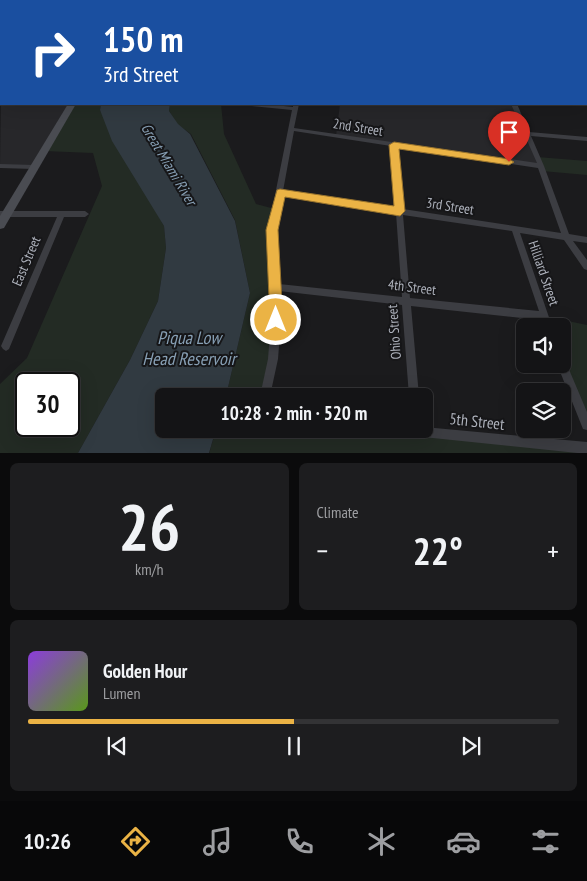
<!DOCTYPE html>
<html lang="en">
<head>
<meta charset="utf-8">
<style>
	:root { --surface:#141416; --page:#1d1d1f; --text:#f1f3f6; --muted:#9d9ea1; --line:#333335; --accent:#ebb345 }
	body { margin:0; font-family:"PT Sans Narrow",sans-serif; background:var(--page); color:var(--text); height:100vh; display:flex; flex-direction:column; font-size:19px; white-space:nowrap }
	* { box-sizing:border-box; margin:0 }
	p { font-size:16px; color:var(--muted) }
	.icon { flex:none; width:28px; height:28px; fill:none; stroke:currentColor; stroke-width:2; stroke-linecap:round; stroke-linejoin:round }
	.map { position:relative; height:453px; overflow:hidden }
	.drawer { display:flex; flex-direction:column; gap:10px; padding:10px; background:#0b0b0c; flex:1 }
	.drawer>* { flex:none }
	.top-card { position:absolute; left:0px; top:0px; width:588px; height:105px; box-shadow:0 5px 20px #0002,0 0 0 1px var(--line); background:#1a4fa0; color:#fff; overflow:hidden }
	.controls { position:absolute; left:516px; top:318px; display:grid; gap:10px }
	.controls a { display:grid; place-items:center; width:55px; height:55px; border-radius:8px; background:var(--surface); box-shadow:0 5px 20px #0002,0 0 0 1px var(--line); font-size:25px }
	.speed { position:absolute; left:15px; top:372px; display:flex; gap:10px; font-size:25px; font-weight:700; text-align:center }
	.speed>* { display:grid; place-content:center; width:65px; height:65px; border-radius:50%; background:var(--surface); box-shadow:0 5px 20px #0002,0 0 0 1px var(--line); line-height:1 }
	.speed .limit { border:2px solid #111; border-radius:8px; background:#fff; color:#111 }
	.pin { position:absolute; display:grid; place-items:center; width:42px; height:42px; color:#fff; margin:-51px -21px; border-radius:50% 50% 50% 0; rotate:-45deg; box-shadow:0 0 5px #0007 }
	.pin .icon { rotate:45deg }
	.me { position:absolute; width:55px; margin:-28px; rotate:0deg; stroke-linejoin:round; filter:drop-shadow(0 0 4px #0008) }
	.turn { display:flex; align-items:center; gap:18px; height:105px; padding:0 20px; font-size:22px }
	.turn .icon { width:65px; height:65px; stroke-width:2.5 }
	.turn b { display:block; font-size:35px; line-height:42px }
	.big { font-size:38px; font-weight:600; line-height:1.1 }
	.drawer .card { flex:1; display:flex; flex-direction:column; justify-content:center; gap:8px; min-width:0; padding:0 18px; border-radius:8px; background:var(--page) }
	.drawer .dial { align-items:center; gap:0 }
	.dial b { font-size:65px; line-height:1 }
	.song { display:flex; align-items:center; gap:15px }
	.cover { width:60px; height:60px; border-radius:8px; background:linear-gradient(135deg,hsl(270 70% 55%),hsl(90 70% 35%)) }
	.played { height:5px; border-radius:2px; background:linear-gradient(90deg,var(--accent) 50%,var(--line) 50%) }
	.keys { display:flex; justify-content:space-around; direction:ltr }
	.heat { display:flex; justify-content:space-between; align-items:center; font-size:28px; direction:ltr }
	.drawer .tiles { flex:1; display:grid; gap:10px; grid-template-columns:1fr 1fr }
	.card:last-child { grid-column:span 2 }
	.trip { position:absolute; left:155px; top:388px; width:278px; height:50px; border-radius:8px; background:var(--surface); box-shadow:0 5px 20px #0002,0 0 0 1px var(--line); font-weight:600; line-height:50px; text-align:center }
	.tab-bar { display:flex; height:80px; justify-content:space-around; align-items:center; background:#080809; color:var(--muted) }
	.tab-bar .icon { width:35px; height:35px }
	.tab-bar .selected { color:var(--accent) }
	.tab-bar b { font-size:22px; color:var(--text) }
	.map>svg:first-child { display:block }
</style>
</head>
<body>
<div class="map">
<svg width="587" height="454" viewBox="0 0 587 454">
	<rect width="100%" height="100%" fill="#1b1b1d"/>
	<!-- built -->
	<path fill="#27272a" d="M1 99V104L71 106 34 167 0 166Z
		M340 104H514L541 166 336 136Z"/>
	<!-- green -->
	<path fill="#232b24" fill-rule="evenodd" d="M72 104H101L100 110 164 226 166 248 158 301 130 360 78 453 0 454V384L27 358 102 186 93 153 44 151ZM26 384H69V426H26Z
		M170 104H221L224 134 256 204 275 209 273 359 265 396H226L250 293 235 220 191 134 178 125 169 111Z
		M537 157 587 161V175L542 171Z
		M544 316 587 325V424L563 363 562 326H548Z
		M216 429H394L587 448V454H209Z"/>
	<!-- water -->
	<path fill="#313a41" d="M225 0H531L539 1H218Z
		M101 104H170L169 111 178 124 190 134 235 221 250 293 226 396H164V429H216L209 453H78L130 360 158 301 166 248 164 226 112 141 100 110Z"/>
	<g fill="none" stroke-linecap="round" stroke-linejoin="round">
		<!-- minor -->
		<path fill="#3c3d42" fill-rule="evenodd" d="M95 0H99L98 1H94Z
			M0 19H1V22H0Z
			M0 41H1V43H0Z
			M586 51H587V54H586Z
			M0 77 1 78V80L0 81Z
			M586 95H587V99H586Z
			M1 97V101L0 102V98Z
			M249 104H264L293 107V104H299L294 128 537 163 511 104H517L529 132 587 137V141L531 136 544 166 569 234 587 237V243L573 241 587 260V270L584 269 564 240 520 233 552 326H544L541 320 411 306 419 396H409L402 305 279 291 281 320 278 359 270 396H260L268 359 271 320 268 230 292 110 252 106ZM294 131 391 146 395 208 283 191ZM397 147 538 168 561 233 403 209ZM282 196 396 213 402 297 279 284 276 230ZM403 215 512 231 539 311 410 298Z
			M0 164 34 165 37 167 34 169 0 168Z
			M0 211H85L89 214 85 217H64L9 349 6 351 3 349 1 346 57 217H0Z
			M562 358 565 360 587 412V430L583 429 557 364H562Z
			M424 427 587 442V454L394 434 390 433 389 429H424Z"/>
		<!-- tertiary -->
		<path fill="#3c3d42" fill-rule="evenodd" d="M586 45H587V49H586Z"/>
		<!-- secondary -->
		<path fill="#4a4c52" fill-rule="evenodd" d="M68 104H76L4 228 0 229V216Z"/>
	</g>
	<!-- wall -->
	<path fill="#3b3c40" d="M0 25H1V38H0Z"/>
	<!-- route -->
	<path fill="#ebb345" stroke="#99742d" d="M394 142 509 159 514 162 509 165 399 149 405 211 400 216 285 197 278 230 283 320 281 325 276 326 272 325 270 320 266 230 277 190 280 189 394 206 389 145Z"/>
	<g text-anchor="middle" dominant-baseline="central" stroke-width="4" stroke-linejoin="round" paint-order="stroke">
		<!-- street labels -->
		<g font-size="14" fill="#aeb2bc" stroke="#161618">
			<text transform="translate(358 127) rotate(9)">2nd Street</text>
			<text transform="translate(450 206) rotate(9)">3rd Street</text>
			<text transform="translate(26 261) rotate(-67)">East Street</text>
			<text transform="translate(544 273) rotate(71)">Hilliard Street</text>
			<text transform="translate(412 287) rotate(7)">4th Street</text>
			<text transform="translate(394 332) rotate(-94)">Ohio Street</text>
		</g>
		<!-- water labels -->
		<g font-size="15" font-style="italic" fill="#879fb4" stroke="#161618">
			<text transform="translate(169 164) rotate(59)">Great Miami River</text>
		</g>
		<!-- near-street labels -->
		<g font-size="16" fill="#aeb2bc" stroke="#161618">
			<text transform="translate(477 421) rotate(6)">5th Street</text>
		</g>
		<!-- near-water labels -->
		<g font-size="18" font-style="italic" fill="#879fb4" stroke="#161618">
			<text x="189" y="337">Piqua Low<tspan x="189" dy="21">Head Reservoir</tspan></text>
		</g>
	</g>
</svg>
<div class="controls">
<a><svg class="icon" aria-label="sound" viewBox="0 0 24 24"><path d="M4 9h4l5-4v14l-5-4H4zM17 9q2 3 0 6"/></svg></a>
<a><svg class="icon" aria-label="layers" viewBox="0 0 24 24"><path d="M12 4l9 5-9 5-9-5zM3 14l9 5 9-5"/></svg></a>
</div>
<div class="speed"><div class="limit">30</div></div>
<div class="pin" style="left:509px;top:162px;background:#d93025"><svg class="icon" aria-label="arrive" viewBox="0 0 24 24"><path d="M6 21V4h12l-3 4 3 4H6"/></svg></div>
<svg class="me" style="left:276px;top:320px" viewBox="-20 -20 40 40"><circle r="17" fill="#ebb345" stroke="#fff" stroke-width="3"/><path d="M0-11L8 9 0 5-8 9z" fill="#fff"/></svg>
<div class="trip">10:28 · 2 min · 520 m</div>
<div class="top-card">
<div class="turn"><svg class="icon" aria-label="right" viewBox="0 0 24 24"><path d="M7 20v-9h11M14 6l5 5-5 5"/></svg><div><b>150 m</b>3rd Street</div></div>
</div>
</div>
<section class="drawer">
<div class="tiles">
<div class="card dial"><b>26</b><p>km/h</p></div>
<div class="card"><p>Climate</p>
<div class="heat"><a>−</a><b class="big">22°</b><a>+</a></div>
</div>
<div class="card">
<div class="song"><i class="cover"></i><div><b>Golden Hour</b><p>Lumen</p></div></div>
<div class="played"></div>
<div class="keys"><svg class="icon" aria-label="previous" viewBox="0 0 24 24"><path d="M18 5L8 12l10 7zM5 5v14"/></svg><svg class="icon" aria-label="pause" viewBox="0 0 24 24"><path d="M8 5v14M16 5v14"/></svg><svg class="icon" aria-label="next" viewBox="0 0 24 24"><path d="M6 5l10 7-10 7zM19 5v14"/></svg></div>
</div>
</div>
</section>
<nav class="tab-bar">
<b>10:26</b>
<svg class="icon selected" aria-label="directions" viewBox="0 0 24 24"><path d="M12 3l9 9-9 9-9-9zM9 14v-3h6M13 9l2 2-2 2"/></svg>
<svg class="icon" aria-label="music" viewBox="0 0 24 24"><path d="M9 18V5l10-2v13"/><circle cx="6" cy="18" r="3"/><circle cx="16" cy="16" r="3"/></svg>
<svg class="icon" aria-label="phone" viewBox="0 0 24 24"><path d="M5 4h4l2 5-3 2q2 4 5 5l2-3 5 2v4C11 20 4 13 5 4z"/></svg>
<svg class="icon" aria-label="climate" viewBox="0 0 24 24"><path d="M12 3v18M4 7l16 10M4 17L20 7"/></svg>
<svg class="icon" aria-label="car" viewBox="0 0 24 24"><path d="M5 17H2v-5l4-1 3-4h7l3 4 3 1v5h-3M9 17h6M6 11h13"/><circle cx="7" cy="17" r="2"/><circle cx="17" cy="17" r="2"/></svg>
<svg class="icon" aria-label="filters" viewBox="0 0 24 24"><path d="M4 7h16M4 17h16"/><circle cx="9" cy="7" r="2"/><circle cx="15" cy="17" r="2"/></svg>
</nav>
</body>
</html>
